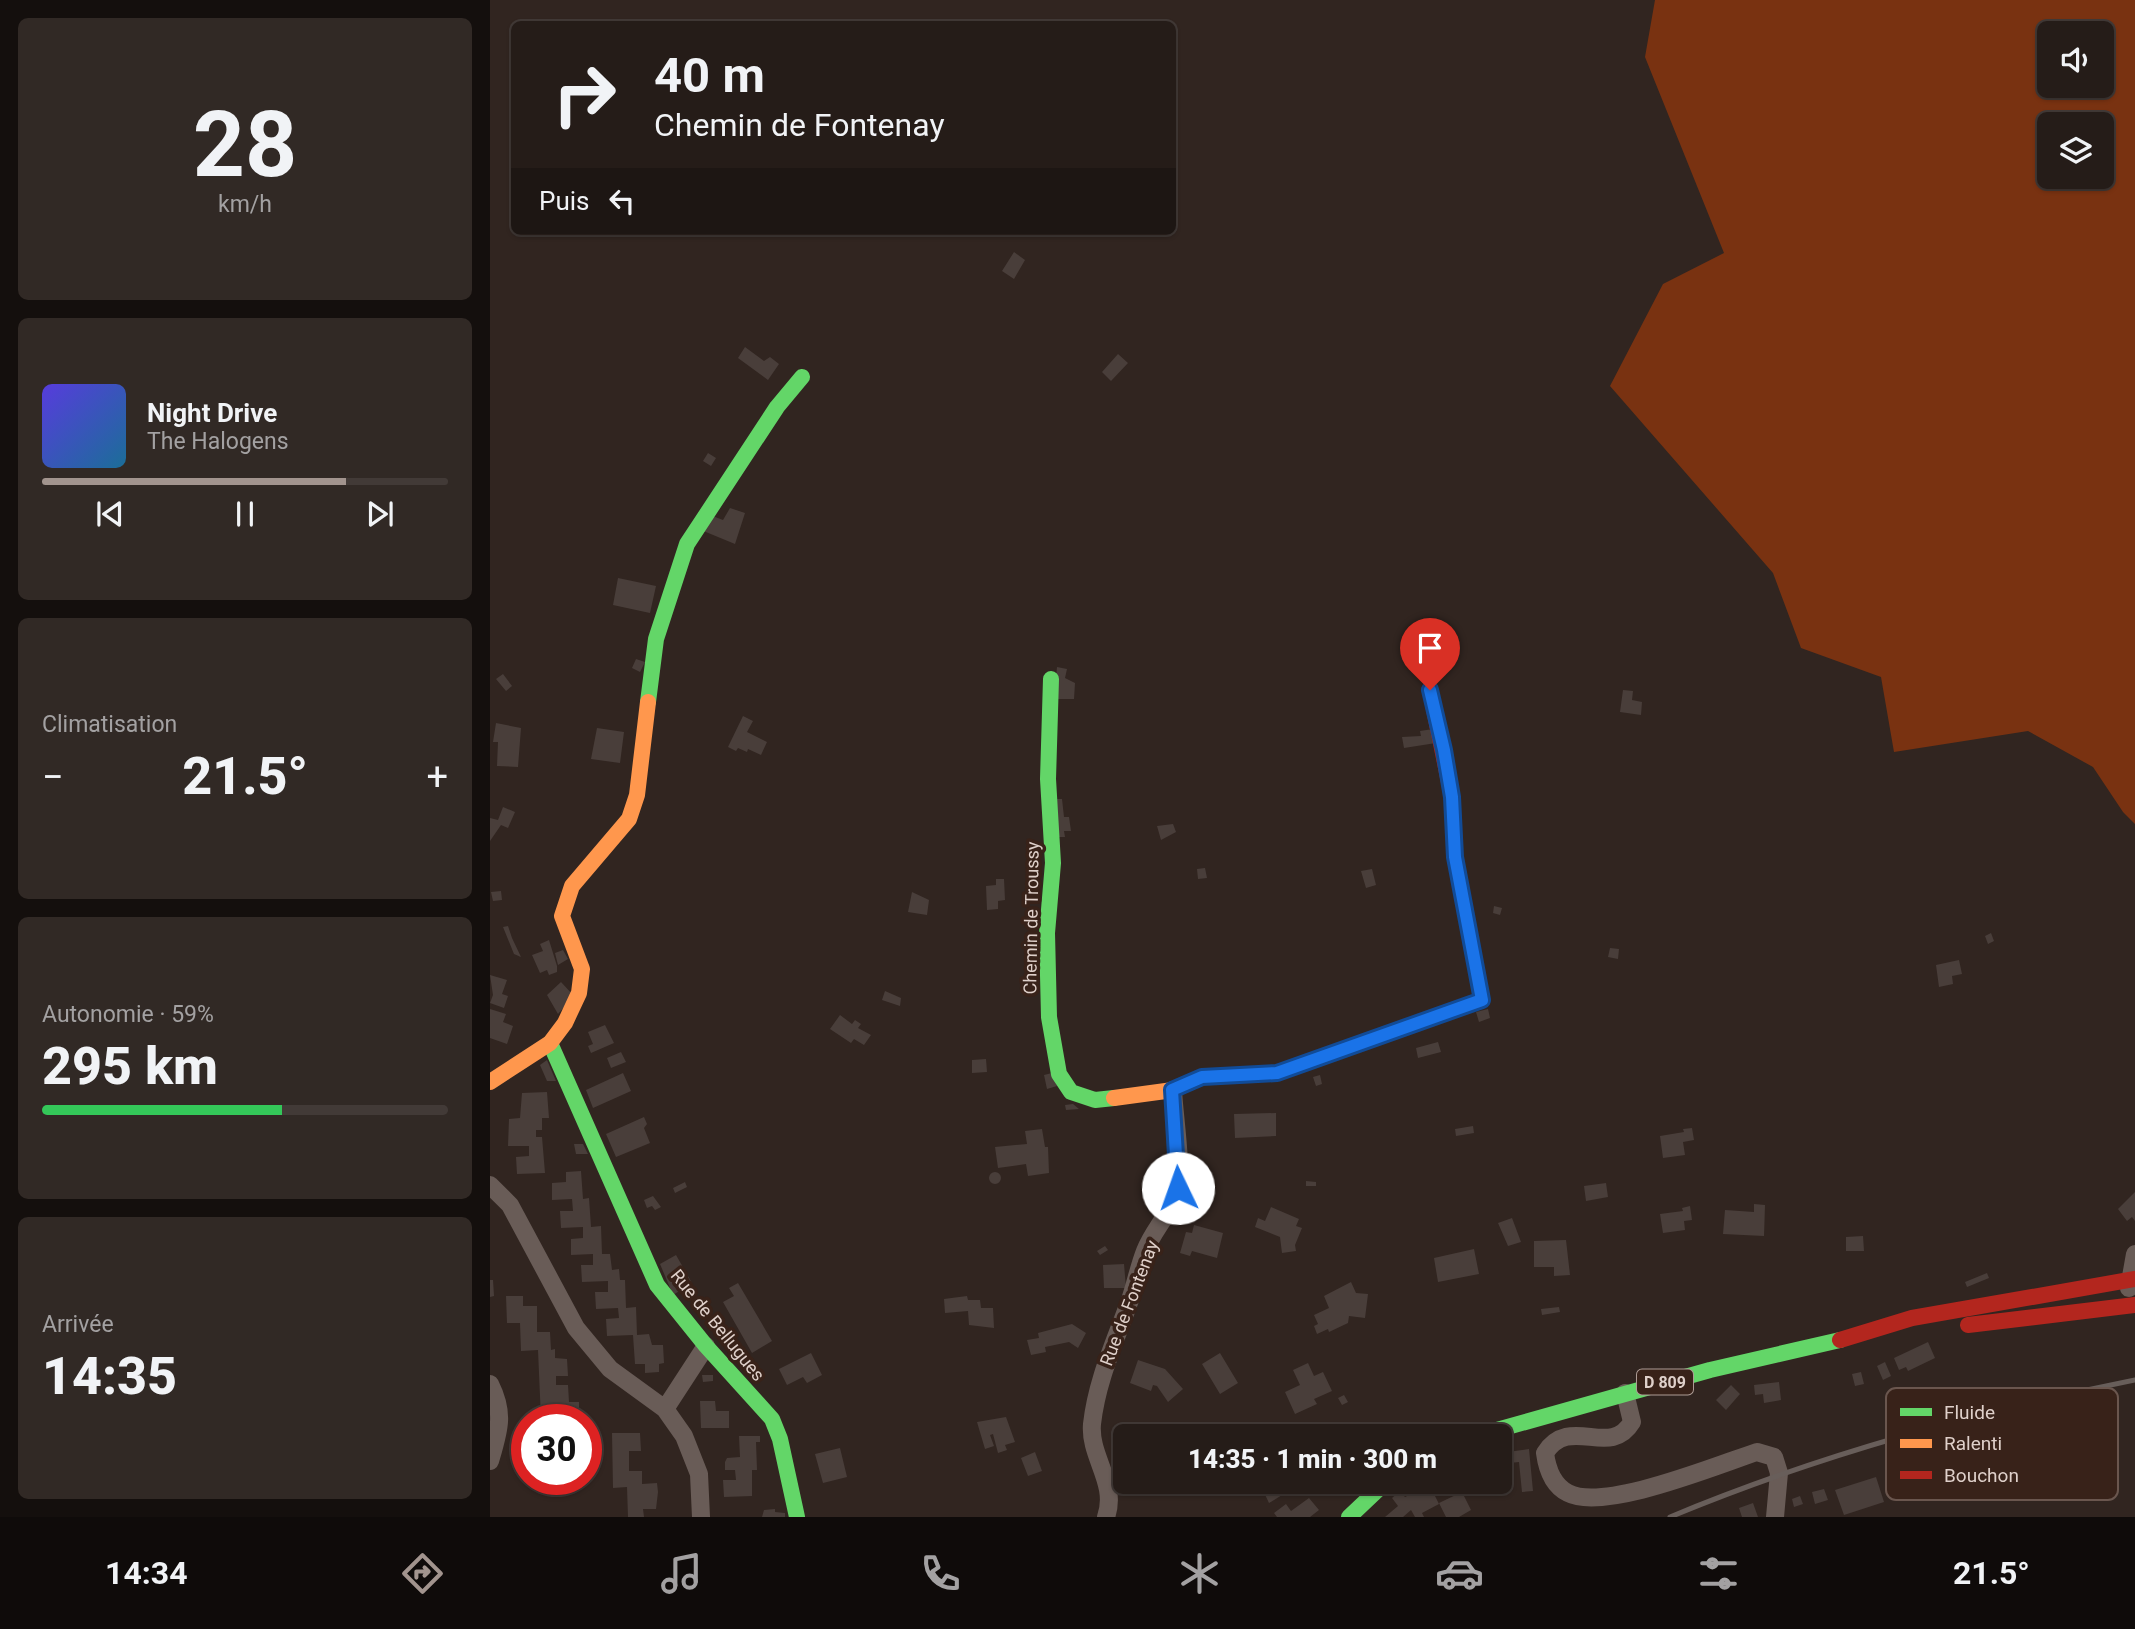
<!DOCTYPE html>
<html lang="fr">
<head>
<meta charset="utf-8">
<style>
	:root { --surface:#251c18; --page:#312925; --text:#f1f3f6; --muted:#a3a1a2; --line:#423a37; --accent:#a2948e }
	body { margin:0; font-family:Roboto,sans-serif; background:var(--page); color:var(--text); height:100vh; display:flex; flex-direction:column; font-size:26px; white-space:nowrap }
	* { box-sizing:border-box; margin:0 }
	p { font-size:23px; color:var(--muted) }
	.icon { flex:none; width:38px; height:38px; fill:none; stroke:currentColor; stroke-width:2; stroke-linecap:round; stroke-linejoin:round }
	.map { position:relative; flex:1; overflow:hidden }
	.panel { display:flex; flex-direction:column; gap:18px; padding:18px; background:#140f0d; width:490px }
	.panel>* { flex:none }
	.guide { position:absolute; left:21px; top:21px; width:665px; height:214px; border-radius:10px; box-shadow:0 2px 5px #0004,0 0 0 2px var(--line); background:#251c18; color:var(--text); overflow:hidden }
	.tools { position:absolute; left:1547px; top:21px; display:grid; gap:14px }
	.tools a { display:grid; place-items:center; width:77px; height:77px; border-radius:10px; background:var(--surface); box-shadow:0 2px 5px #0004,0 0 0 2px var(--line); font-size:35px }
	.speed { position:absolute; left:21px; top:1404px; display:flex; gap:14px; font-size:35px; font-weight:700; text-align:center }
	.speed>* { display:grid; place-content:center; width:91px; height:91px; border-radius:50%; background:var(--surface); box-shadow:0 2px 5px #0004,0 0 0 2px var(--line); line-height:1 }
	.speed .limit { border:10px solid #d22; background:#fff; color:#111 }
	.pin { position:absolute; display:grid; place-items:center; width:60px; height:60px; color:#fff; margin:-72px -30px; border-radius:50% 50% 50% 0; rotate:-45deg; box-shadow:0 0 7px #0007 }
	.pin .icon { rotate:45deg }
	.me { position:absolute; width:77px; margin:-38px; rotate:357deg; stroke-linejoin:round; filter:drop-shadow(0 0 5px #0008) }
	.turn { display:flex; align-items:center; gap:24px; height:147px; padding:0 28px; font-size:32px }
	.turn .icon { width:91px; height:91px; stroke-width:2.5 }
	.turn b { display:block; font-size:49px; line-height:60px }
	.then { display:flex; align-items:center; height:66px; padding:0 28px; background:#0003; gap:14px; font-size:26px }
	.big { font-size:52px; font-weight:800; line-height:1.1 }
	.panel .tile { flex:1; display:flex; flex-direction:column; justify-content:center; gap:10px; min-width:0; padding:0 24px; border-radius:10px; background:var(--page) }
	.panel .dial { align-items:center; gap:0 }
	.dial b { font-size:91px; line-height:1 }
	.song { display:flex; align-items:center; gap:21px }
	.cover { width:84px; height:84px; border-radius:10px; background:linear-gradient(135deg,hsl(250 70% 55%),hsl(200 70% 35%)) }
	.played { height:7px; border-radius:4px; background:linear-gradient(90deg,var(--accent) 75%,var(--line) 75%) }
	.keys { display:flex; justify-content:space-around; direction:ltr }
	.heat { display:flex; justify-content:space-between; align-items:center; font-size:38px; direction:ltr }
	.charge { height:10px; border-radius:5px; background:linear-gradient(90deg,#34c759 59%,var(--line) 0) }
	.trip { position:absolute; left:623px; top:1424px; width:399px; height:70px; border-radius:10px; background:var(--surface); box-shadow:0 2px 5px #0004,0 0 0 2px var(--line); font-weight:800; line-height:70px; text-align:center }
	.tab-bar { display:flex; height:112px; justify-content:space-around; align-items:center; background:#0f0b0a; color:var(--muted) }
	.tab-bar .icon { width:49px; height:49px }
	.tab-bar .active { color:var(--accent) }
	.tab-bar b { font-size:32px; color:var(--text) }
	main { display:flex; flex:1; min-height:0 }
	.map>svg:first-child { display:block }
</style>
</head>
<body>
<main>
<section class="panel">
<div class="tile dial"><b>28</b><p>km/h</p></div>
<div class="tile">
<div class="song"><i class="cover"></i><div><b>Night Drive</b><p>The Halogens</p></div></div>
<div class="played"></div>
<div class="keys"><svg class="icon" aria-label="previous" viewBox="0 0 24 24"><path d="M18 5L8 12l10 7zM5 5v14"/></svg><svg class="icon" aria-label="pause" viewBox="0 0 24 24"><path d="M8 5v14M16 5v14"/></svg><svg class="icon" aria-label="next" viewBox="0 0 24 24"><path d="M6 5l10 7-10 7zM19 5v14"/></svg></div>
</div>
<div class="tile"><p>Climatisation</p>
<div class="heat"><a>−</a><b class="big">21.5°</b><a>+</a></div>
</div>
<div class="tile"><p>Autonomie · 59%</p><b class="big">295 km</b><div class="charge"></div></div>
<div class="tile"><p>Arrivée</p><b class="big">14:35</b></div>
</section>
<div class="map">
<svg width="1645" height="1517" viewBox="0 0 1645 1517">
	<rect width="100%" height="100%" fill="#312520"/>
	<!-- forest -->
	<path fill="#793211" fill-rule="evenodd" d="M1165 0H1645V824L1633 812 1603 767 1538 731 1404 752 1391 677 1311 648 1283 573 1120 386 1173 284 1234 253 1155 57ZM1559 33H1612V86H1559ZM1559 124H1612V177H1559Z"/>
	<!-- building -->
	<path fill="#493e3a" d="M524 252 535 260 524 279 512 271Z
		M255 347 274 361 280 357 289 364 278 380 248 358Z
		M628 354 638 363 621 381 612 372Z
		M218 453 226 458 221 466 213 461Z
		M240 508 255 513 245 544 211 530 220 515 233 520Z
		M128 578 166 586 160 613 123 605Z
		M146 659 155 662 150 672 142 668Z
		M567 667 577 669 575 678 585 683 584 699H564Z
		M13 674 22 686 16 691 6 679Z
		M1133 690 1143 691 1142 700 1152 702 1151 715 1130 712Z
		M253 716 263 721 257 732 277 742 271 755 258 749 257 752 248 748 246 751 238 747Z
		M6 723 31 728 28 767 7 766 8 742H3Z
		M107 728 134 732 130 763 101 759Z
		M943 729 946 743 914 748 912 737 931 736 930 731Z
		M562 799H572L574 817H579L581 831H574L575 837H565Z
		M13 807 25 812 18 828 11 825 0 841V818L8 820Z
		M683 824 686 832 671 840 667 826Z
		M715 868 717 878 708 879 707 869Z
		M882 869 886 885 876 888 871 871Z
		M506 879H514L515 900 508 901V909L497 910 496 886 506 885Z
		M11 891 12 900 3 901 1 892Z
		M422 892 439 900 437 915 418 912Z
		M1004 906 1012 908 1010 915 1003 913Z
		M18 926 22 938 31 957 24 954 13 927Z
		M1501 933 1504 941 1498 944 1495 936Z
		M59 940 67 966V972L59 975 57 970 50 973 42 955 53 951 50 944Z
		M1120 948 1129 949 1128 959 1118 957Z
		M73 950 78 959 68 965 65 953Z
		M1469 960 1472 974 1462 976 1463 984 1449 987 1446 965Z
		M0 975 17 980 12 994 18 996 14 1008 0 1003 3 995Z
		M71 982 84 996 68 1014 57 995Z
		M395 991 411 998 410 1006 392 1000Z
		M0 1009 16 1014 13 1022 23 1026 17 1044 0 1038Z
		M998 1009 1000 1018 989 1022 986 1012Z
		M350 1015 362 1024 365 1020 371 1024 368 1028 381 1035 374 1045 364 1039 361 1043 340 1029Z
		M115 1025 124 1043 101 1053 98 1046 103 1044 98 1032Z
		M948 1042 951 1052 928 1058 926 1048Z
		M131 1052 136 1062 121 1068 117 1058Z
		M496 1059 497 1072 482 1073V1060Z
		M57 1060 66 1081H57L50 1065Z
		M133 1073 141 1091 103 1108 96 1090Z
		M562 1073 567 1086 557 1089 554 1075Z
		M830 1075 832 1084 826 1086 823 1077Z
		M57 1092 59 1118H52V1130H46V1137H52L55 1173 27 1174 26 1157 39 1156V1146H18L19 1119 30 1118 32 1093Z
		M583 1104 589 1109 576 1110 575 1105Z
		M786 1113V1136L745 1138 744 1114Z
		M154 1117 157 1124 154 1128 160 1143 126 1157 116 1134Z
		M983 1126 984 1133 966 1136 965 1129Z
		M1202 1128 1204 1140 1193 1142 1195 1155 1173 1158 1170 1136 1194 1132 1193 1129Z
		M552 1129 555 1147H558L559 1173 538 1176 536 1164 508 1168 505 1147 537 1144 535 1131Z
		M84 1144H93L98 1154H86Z
		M91 1171 93 1199 99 1198 101 1227 111 1226 112 1254H120L122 1270 129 1269 130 1280H135L136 1308 146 1307 147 1335 159 1334 162 1345H173L174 1363 169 1364V1372L155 1373V1364H145L143 1335 117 1336 116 1319 129 1318 128 1308 106 1309 105 1292H118V1281L92 1282 91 1265H103V1254L81 1255V1239L93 1238V1227L71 1228 70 1211H83L82 1199 62 1200V1183L76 1182V1172Z
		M499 1178a6 6 0 1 1 12 0a6 6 0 1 1-12 0Z
		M816 1181 826 1182V1186H816Z
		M195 1182 197 1187 185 1193 183 1188Z
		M1116 1183 1118 1197 1096 1201 1094 1186Z
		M1645 1192V1221L1642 1217 1637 1221 1628 1209Z
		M163 1196 171 1207 165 1210 162 1206 157 1208 154 1200Z
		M1264 1204 1275 1205 1274 1236 1233 1234 1235 1210 1264 1212Z
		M1200 1206 1202 1220 1194 1221 1195 1230 1173 1233 1170 1214 1193 1211 1192 1208Z
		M781 1207 809 1219 806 1226 812 1228 805 1245 806 1251 792 1253 790 1237 765 1227 768 1218 775 1221Z
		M1022 1218 1031 1242 1018 1246 1008 1223Z
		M704 1225 733 1233 727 1258 702 1251 700 1256 690 1253 696 1232 702 1233Z
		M1373 1236 1374 1251H1356V1237Z
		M1076 1240 1080 1275 1064 1276V1267H1044V1241Z
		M615 1246 618 1250 610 1255 607 1251Z
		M984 1249 989 1274 948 1282 944 1258Z
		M186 1255 202 1283 183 1295 170 1264Z
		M634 1264 636 1288H614L613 1265Z
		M1497 1273 1499 1278 1477 1287 1475 1282Z
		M0 1280H3L4 1296 0 1297Z
		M861 1282 866 1293 878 1294 875 1318 859 1316 858 1323 839 1332 838 1329 827 1334 824 1326 828 1324 824 1315 839 1308 834 1296Z
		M248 1283 282 1341 262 1353 233 1302 244 1296 239 1288Z
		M16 1296H33V1306H47V1332H60L61 1350 65 1349V1358L77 1359 78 1376H66V1385H78L79 1402H89V1408L67 1409V1419H51L48 1350 31 1351 30 1323H17Z
		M477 1296 478 1300H490L491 1308H503L504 1328 479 1325 478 1311 455 1313 454 1299Z
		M1069 1307 1070 1312 1052 1315 1051 1309Z
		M582 1324 596 1333 588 1348 579 1342 555 1347 556 1352 541 1355 537 1340 549 1338 548 1333Z
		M1438 1342 1445 1358 1418 1371 1416 1367 1409 1370 1404 1358Z
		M321 1353 332 1375 317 1383 313 1377 297 1385 289 1369Z
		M730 1353 748 1383 730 1394 712 1364Z
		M648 1360 675 1369 693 1389 678 1402 667 1386 663 1385 661 1391 640 1383Z
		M1395 1362 1401 1376 1393 1380 1387 1366Z
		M818 1363 824 1376 833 1372 842 1391 824 1399 827 1404 805 1414 795 1392 810 1385 803 1370Z
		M1371 1372 1374 1384 1365 1386 1362 1374Z
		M212 1375H223V1381L213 1382Z
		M1289 1382 1291 1400 1274 1403 1273 1394 1265 1395 1264 1385Z
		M1241 1385 1250 1394 1236 1410 1226 1400Z
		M854 1395 858 1402 852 1405 848 1398Z
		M210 1401H225L226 1411H239V1428H211Z
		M516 1417 525 1442 515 1445 517 1450 508 1453 503 1434 500 1435 504 1446 495 1449 487 1422Z
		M779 1423 787 1437H759L773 1429Z
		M122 1433H150L151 1451H139V1471H152V1484L167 1483 168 1492 166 1509H153L154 1517H138L137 1487 123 1488Z
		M249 1436H270V1442H266L267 1470H262V1496L234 1497 233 1480H246L245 1470H235V1462L237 1458 250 1457Z
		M350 1448 357 1477 333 1483 325 1454Z
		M1039 1449 1043 1491 1032 1492 1029 1462 1010 1464V1453Z
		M545 1452 552 1471 538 1476 531 1458Z
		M1386 1477 1394 1502 1354 1515 1345 1490Z
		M769 1482H803L805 1487 779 1503Z
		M946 1482 952 1493 945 1496 949 1504 932 1513 934 1517H925L921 1510 913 1517H895L908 1506 902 1498 910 1491 915 1497Z
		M1334 1489 1338 1500 1325 1504 1322 1492Z
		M972 1492 981 1510 969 1517H956L949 1503Z
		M1310 1496 1313 1504 1304 1507 1302 1499Z
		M819 1498 829 1510 820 1517H787L784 1513 796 1504 801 1511Z
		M1263 1503 1268 1517H1252L1249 1508Z
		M285 1509V1512L295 1513V1517H272L274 1510Z"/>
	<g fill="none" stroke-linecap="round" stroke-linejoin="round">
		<!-- street -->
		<path stroke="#695c57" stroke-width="18" d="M0 1185 20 1205 86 1328 120 1369 175 1409 194 1436 209 1474 211 1517
			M1639 1288 1645 1254
			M0 1384C15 1414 9 1430 0 1461
			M1135 1393 1142 1422C1120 1459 1080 1414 1055 1453 1057 1468 1062 1485 1078 1493 1114 1512 1227 1465 1267 1452L1284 1457 1289 1473 1285 1517
			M175 1409 216 1346
			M616 1517C628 1483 599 1457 602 1424 607 1379 626 1340 641 1297 646 1282 649 1266 655 1251 663 1230 681 1213 687 1191 693 1170 684 1114 683 1090"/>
		<!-- fast -->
		<path stroke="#63d668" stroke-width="16" d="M561 679 558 779 563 863 557 933 559 1017 569 1074 581 1092 605 1100 624 1098
			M158 702 166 639 197 544 287 407 312 377
			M60 1043 167 1285 216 1346 282 1419 290 1439 307 1517
			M982 1437 1220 1370 1350 1340
			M859 1517 896 1482"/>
		<!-- slow -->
		<path stroke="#ff974d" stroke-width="16" d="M0 1082 60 1043 75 1023 89 993 92 969 72 916 82 886 139 819 147 795 158 702
			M624 1098 683 1090 712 1077 787 1073 992 1000 985 963"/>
		<!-- jam -->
		<path stroke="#b3261e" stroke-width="16" d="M940 690 962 797 965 857 985 963
			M1478 1325 1645 1305
			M1350 1340 1422 1318 1645 1279"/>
		<!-- rail -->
		<path stroke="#685e5a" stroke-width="5" d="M1180 1517C1331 1454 1485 1412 1645 1380"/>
	</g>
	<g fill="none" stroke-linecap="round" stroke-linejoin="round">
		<defs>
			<path id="route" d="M688 1188 682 1090 712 1077 787 1073 992 1000 965 857 962 797 954 750 940 690"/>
		</defs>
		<!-- route casing -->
		<use href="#route" stroke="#114b97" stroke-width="18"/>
		<!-- route -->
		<use href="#route" stroke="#1a73e8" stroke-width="12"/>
	</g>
	<g text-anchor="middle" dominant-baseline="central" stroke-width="7" stroke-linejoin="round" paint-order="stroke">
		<!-- shield labels -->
		<rect fill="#382219" stroke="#ad9c95" stroke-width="2" x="1147" y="1369.5" width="56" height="25" rx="5"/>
		<g font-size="16" font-weight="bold" fill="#dfd0ca">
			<text x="1175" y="1382">D 809</text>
		</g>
		<!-- street labels -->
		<g font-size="18" fill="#dfd0ca" stroke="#382219">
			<text transform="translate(541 918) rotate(-89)">Chemin de Troussy</text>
			<text transform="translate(639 1303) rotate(-69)">Rue de Fontenay</text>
			<text transform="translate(228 1325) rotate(51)">Rue de Bellugues</text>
		</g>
	</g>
	<!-- legend -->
	<rect x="1396" y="1388" width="232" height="112" rx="10" fill="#382219" stroke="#6a564e" stroke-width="2"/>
	<rect x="1410" y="1408" width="32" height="8" fill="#63d668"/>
	<rect x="1410" y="1439" width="32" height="9" fill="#ff974d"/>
	<rect x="1410" y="1471" width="32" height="8" fill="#b3261e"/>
	<g font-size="19" fill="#dfd0ca">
		<text x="1454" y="1419">Fluide</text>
		<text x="1454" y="1450">Ralenti</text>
		<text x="1454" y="1482">Bouchon</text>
	</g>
</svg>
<div class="tools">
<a><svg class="icon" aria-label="sound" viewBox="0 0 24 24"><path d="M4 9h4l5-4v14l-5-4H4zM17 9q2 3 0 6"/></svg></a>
<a><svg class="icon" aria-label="layers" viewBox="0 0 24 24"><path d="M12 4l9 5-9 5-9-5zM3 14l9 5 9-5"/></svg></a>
</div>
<div class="speed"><div class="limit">30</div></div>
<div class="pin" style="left:940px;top:690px;background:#d93025"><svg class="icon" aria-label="arrive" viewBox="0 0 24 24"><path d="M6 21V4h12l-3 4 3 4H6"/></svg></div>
<svg class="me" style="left:688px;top:1188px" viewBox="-20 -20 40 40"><circle r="19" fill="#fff"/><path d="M0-13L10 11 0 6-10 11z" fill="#1a73e8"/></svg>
<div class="trip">14:35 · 1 min · 300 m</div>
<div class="guide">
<div class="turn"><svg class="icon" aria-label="right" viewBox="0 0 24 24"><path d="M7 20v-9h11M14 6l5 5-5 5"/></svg><div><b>40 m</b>Chemin de Fontenay</div></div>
<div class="then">Puis<svg class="icon" aria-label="left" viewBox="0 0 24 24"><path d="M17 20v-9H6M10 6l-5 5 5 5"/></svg></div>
</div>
</div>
</main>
<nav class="tab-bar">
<b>14:34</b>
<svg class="icon active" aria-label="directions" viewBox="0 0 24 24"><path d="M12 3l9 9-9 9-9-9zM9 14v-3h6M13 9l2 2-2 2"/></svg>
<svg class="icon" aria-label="music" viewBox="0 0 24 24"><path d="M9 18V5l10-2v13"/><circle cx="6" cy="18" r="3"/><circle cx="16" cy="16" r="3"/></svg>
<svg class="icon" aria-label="phone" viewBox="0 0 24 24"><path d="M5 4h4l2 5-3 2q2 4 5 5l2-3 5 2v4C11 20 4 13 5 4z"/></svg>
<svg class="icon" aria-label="climate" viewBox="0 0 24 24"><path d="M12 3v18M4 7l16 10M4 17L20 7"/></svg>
<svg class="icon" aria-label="car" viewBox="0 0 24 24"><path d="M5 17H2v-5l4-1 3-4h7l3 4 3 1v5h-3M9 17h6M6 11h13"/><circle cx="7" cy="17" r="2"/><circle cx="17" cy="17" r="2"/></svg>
<svg class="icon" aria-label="filters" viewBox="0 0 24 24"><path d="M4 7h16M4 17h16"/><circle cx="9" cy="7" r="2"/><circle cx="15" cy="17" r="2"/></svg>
<b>21.5°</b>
</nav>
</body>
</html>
